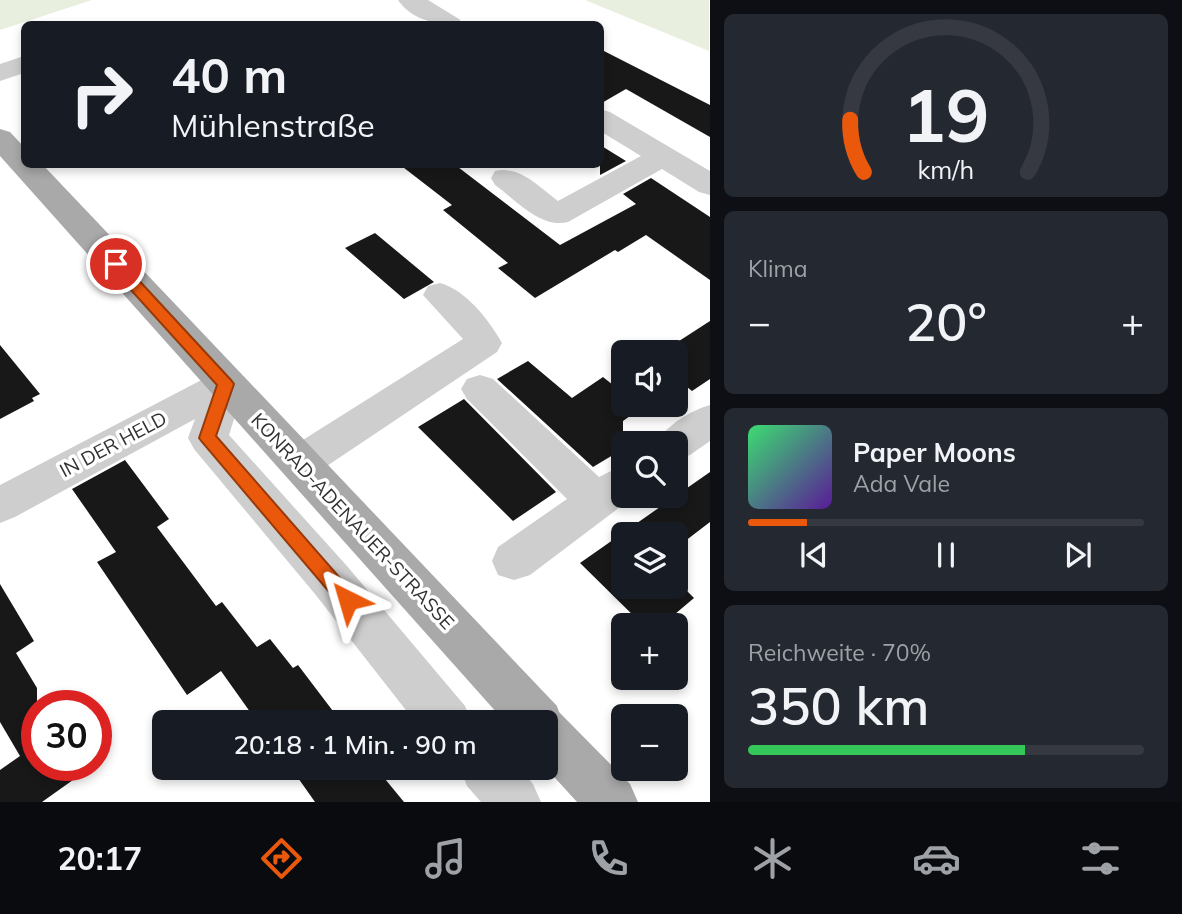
<!DOCTYPE html>
<html lang="de">
<head>
<meta charset="utf-8">
<style>
	:root { --surface:#171b24; --page:#242831; --text:#f1f3f6; --muted:#9ea1a6; --line:#363941; --accent:#ea580c }
	body { margin:0; font-family:Mulish,sans-serif; background:var(--page); color:var(--text); height:100vh; display:flex; flex-direction:column; font-size:26px; white-space:nowrap }
	* { box-sizing:border-box; margin:0 }
	p { font-size:23px; color:var(--muted) }
	.icon { flex:none; width:38px; height:38px; fill:none; stroke:currentColor; stroke-width:2; stroke-linecap:round; stroke-linejoin:round }
	.map { position:relative; flex:1; overflow:hidden }
	.details { display:flex; flex-direction:column; gap:14px; padding:14px; background:#0d0f14; width:472px }
	.details>* { flex:none }
	.banner { position:absolute; left:21px; top:21px; width:583px; height:147px; border-radius:10px; box-shadow:0 4px 10px #0003; background:#171b24; color:var(--text); overflow:hidden }
	.tools { position:absolute; left:611px; top:340px; display:grid; gap:14px }
	.tools a { display:grid; place-items:center; width:77px; height:77px; border-radius:10px; background:var(--surface); box-shadow:0 4px 10px #0003; font-size:35px }
	.speed { position:absolute; left:21px; top:690px; display:flex; gap:14px; font-size:35px; font-weight:700; text-align:center }
	.speed>* { display:grid; place-content:center; width:91px; height:91px; border-radius:50%; background:var(--surface); box-shadow:0 4px 10px #0003; line-height:1 }
	.speed .limit { border:10px solid #d22; background:#fff; color:#111 }
	.pin { position:absolute; display:grid; place-items:center; width:60px; height:60px; color:#fff; margin:-30px; border:4px solid #fff; border-radius:50%; box-shadow:0 2px 7px #0007 }
	.me { position:absolute; width:77px; margin:-38px; rotate:320deg; stroke-linejoin:round; filter:drop-shadow(0 0 5px #0008) }
	.turn { display:flex; align-items:center; gap:24px; height:147px; padding:0 35px; font-size:32px }
	.turn .icon { width:91px; height:91px; stroke-width:2.5 }
	.turn b { display:block; font-size:49px; line-height:60px }
	.big { font-size:52px; font-weight:600; line-height:1.1 }
	.details .tile { flex:1; display:flex; flex-direction:column; justify-content:center; gap:10px; min-width:0; padding:0 24px; border-radius:10px; background:var(--page) }
	.details .dial { align-items:center; gap:0 }
	.dial svg { height:182px; overflow:visible; fill:none; stroke:var(--line); stroke-width:7; stroke-linecap:round; text-anchor:middle }
	.dial text { fill:var(--text); stroke:none }
	.song { display:flex; align-items:center; gap:21px }
	.cover { width:84px; height:84px; border-radius:10px; background:linear-gradient(135deg,hsl(140 70% 55%),hsl(270 70% 35%)) }
	.played { height:7px; border-radius:4px; background:linear-gradient(90deg,var(--accent) 15%,var(--line) 15%) }
	.keys { display:flex; justify-content:space-around; direction:ltr }
	.heat { display:flex; justify-content:space-between; align-items:center; font-size:38px; direction:ltr }
	.charge { height:10px; border-radius:5px; background:linear-gradient(90deg,#34c759 70%,var(--line) 0) }
	.trip { position:absolute; left:152px; top:710px; width:406px; height:70px; border-radius:10px; background:var(--surface); box-shadow:0 4px 10px #0003; font-weight:600; line-height:70px; text-align:center }
	.dock { display:flex; height:112px; justify-content:space-around; align-items:center; background:#090b0e; color:var(--muted) }
	.dock .icon { width:49px; height:49px }
	.dock .selected { color:var(--accent) }
	.dock b { font-size:32px; color:var(--text) }
	main { display:flex; flex:1; min-height:0 }
	.map>svg:first-child { display:block }
</style>
</head>
<body>
<main>
<div class="map">
<svg width="710" height="802" viewBox="0 0 710 802">
	<rect width="100%" height="100%" fill="#fff"/>
	<!-- green -->
	<path fill="#e9efdf" d="M0 0H92L0 30Z
		M585 0H709V51Z"/>
	<!-- building -->
	<path fill="#181818" d="M600 49 710 105V137L626 89 600 104Z
		M600 145 626 161 600 175Z
		M399 164H454L560 245 636 204 623 194 651 178 710 217V280L646 235 618 252 615 250 535 298 498 268 508 263 443 210 452 205Z
		M375 233 434 282 404 299 345 248Z
		M710 321V379L692 391 676 378V343Z
		M0 345 40 394 32 398 34 401 0 419Z
		M528 361 572 398 603 377 623 393V404H637L641 408 623 421V449L593 467 497 379Z
		M464 399 556 492 513 521 418 427Z
		M125 460 169 519 157 527 216 606 222 602 257 647 270 639 293 668 298 665 342 723H258L221 671 187 695 97 562 116 552 72 489Z
		M710 472V522L676 548V534H623V586H676V580L694 598 662 625H643L580 563Z
		M0 584 34 641 16 653 37 688V765H94L42 802H0V770L20 756 0 722Z
		M291 768H376L404 802H315Z"/>
	<g fill="none" stroke-linecap="round" stroke-linejoin="round">
		<!-- minor -->
		<path fill="#cecece" fill-rule="evenodd" d="M398 0H428L459 19 463 24C440 26 412 21 398 0Z
			M24 56V73L0 81V64Z
			M600 109 610 112 710 171V195L699 192 662 169 568 222C541 229 516 200 495 185L491 178 495 171C519 165 539 187 558 201L641 156 600 131Z
			M440 283C466 290 489 320 502 343L497 352 315 474 301 478 287 474 281 462 287 450 463 339 423 295 428 286Z
			M226 370 239 374 245 384 229 435 347 566 465 706 472 723H416L315 594 194 449 188 438 195 419 15 517 0 523V485L213 374Z
			M480 375 493 379 599 477 623 465V495H636L530 575 514 580 498 575 492 561 498 547 567 499 467 399 461 389 467 379Z
			M710 405V441L690 455 676 460V443H657C666 425 690 411 710 405Z
			M460 768H520L533 784 541 802H481L467 786Z"/>
		<!-- major -->
		<path fill="#a9a9a9" fill-rule="evenodd" d="M0 129 10 132 24 147V164H42L557 706 559 712 630 784 638 802H577L546 768V723H506L0 156Z"/>
	</g>
	<!-- route -->
	<path fill="#ea580c" stroke="#983908" stroke-width="2" d="M116 260 121 261 231 380 234 384 216 436 354 594 357 600 354 606 348 609 341 606 202 442 199 438 217 385 111 268 109 264Z"/>
	<g text-anchor="middle" dominant-baseline="central" stroke-width="7" stroke-linejoin="round" paint-order="stroke">
		<!-- street labels -->
		<g font-size="19" fill="#313131" stroke="#fff">
			<text transform="translate(113 444) rotate(-28)">IN DER HELD</text>
			<text transform="translate(353 521) rotate(47)">KONRAD-ADENAUER-STRASSE</text>
		</g>
	</g>
</svg>
<div class="tools">
<a><svg class="icon" aria-label="sound" viewBox="0 0 24 24"><path d="M4 9h4l5-4v14l-5-4H4zM17 9q2 3 0 6"/></svg></a>
<a><svg class="icon" aria-label="search" viewBox="0 0 24 24"><circle cx="10" cy="10" r="6"/><path d="M15 15l6 6"/></svg></a>
<a><svg class="icon" aria-label="layers" viewBox="0 0 24 24"><path d="M12 4l9 5-9 5-9-5zM3 14l9 5 9-5"/></svg></a>
<a>+</a>
<a>−</a>
</div>
<div class="speed"><div class="limit">30</div></div>
<div class="pin" style="left:116px;top:264px;background:#d93025"><svg class="icon" aria-label="arrive" viewBox="0 0 24 24"><path d="M6 21V4h12l-3 4 3 4H6"/></svg></div>
<svg class="me" style="left:348px;top:600px" viewBox="-20 -20 40 40"><path d="M0-17L14 15 0 8-14 15z" fill="#ea580c" stroke="#fff" stroke-width="4"/></svg>
<div class="trip">20:18 · 1 Min. · 90 m</div>
<div class="banner">
<div class="turn"><svg class="icon" aria-label="right" viewBox="0 0 24 24"><path d="M7 20v-9h11M14 6l5 5-5 5"/></svg><div><b>40 m</b>Mühlenstraße</div></div>
</div>
</div>
<section class="details">
<div class="tile dial"><svg viewBox="0 0 100 80">
<path d="M14 69A42 42 0 1 1 86 69"/>
<path d="M14 69A42 42 0 0 1 8 46" stroke="#ea580c"/>
<text x="50" y="56" font-size="32" font-weight="700">19</text>
<text x="50" y="72" font-size="11">km/h</text>
</svg></div>
<div class="tile"><p>Klima</p>
<div class="heat"><a>−</a><b class="big">20°</b><a>+</a></div>
</div>
<div class="tile">
<div class="song"><i class="cover"></i><div><b>Paper Moons</b><p>Ada Vale</p></div></div>
<div class="played"></div>
<div class="keys"><svg class="icon" aria-label="previous" viewBox="0 0 24 24"><path d="M18 5L8 12l10 7zM5 5v14"/></svg><svg class="icon" aria-label="pause" viewBox="0 0 24 24"><path d="M8 5v14M16 5v14"/></svg><svg class="icon" aria-label="next" viewBox="0 0 24 24"><path d="M6 5l10 7-10 7zM19 5v14"/></svg></div>
</div>
<div class="tile"><p>Reichweite · 70%</p><b class="big">350 km</b><div class="charge"></div></div>
</section>
</main>
<nav class="dock">
<b>20:17</b>
<svg class="icon selected" aria-label="directions" viewBox="0 0 24 24"><path d="M12 3l9 9-9 9-9-9zM9 14v-3h6M13 9l2 2-2 2"/></svg>
<svg class="icon" aria-label="music" viewBox="0 0 24 24"><path d="M9 18V5l10-2v13"/><circle cx="6" cy="18" r="3"/><circle cx="16" cy="16" r="3"/></svg>
<svg class="icon" aria-label="phone" viewBox="0 0 24 24"><path d="M5 4h4l2 5-3 2q2 4 5 5l2-3 5 2v4C11 20 4 13 5 4z"/></svg>
<svg class="icon" aria-label="climate" viewBox="0 0 24 24"><path d="M12 3v18M4 7l16 10M4 17L20 7"/></svg>
<svg class="icon" aria-label="car" viewBox="0 0 24 24"><path d="M5 17H2v-5l4-1 3-4h7l3 4 3 1v5h-3M9 17h6M6 11h13"/><circle cx="7" cy="17" r="2"/><circle cx="17" cy="17" r="2"/></svg>
<svg class="icon" aria-label="filters" viewBox="0 0 24 24"><path d="M4 7h16M4 17h16"/><circle cx="9" cy="7" r="2"/><circle cx="15" cy="17" r="2"/></svg>
</nav>
</body>
</html>
